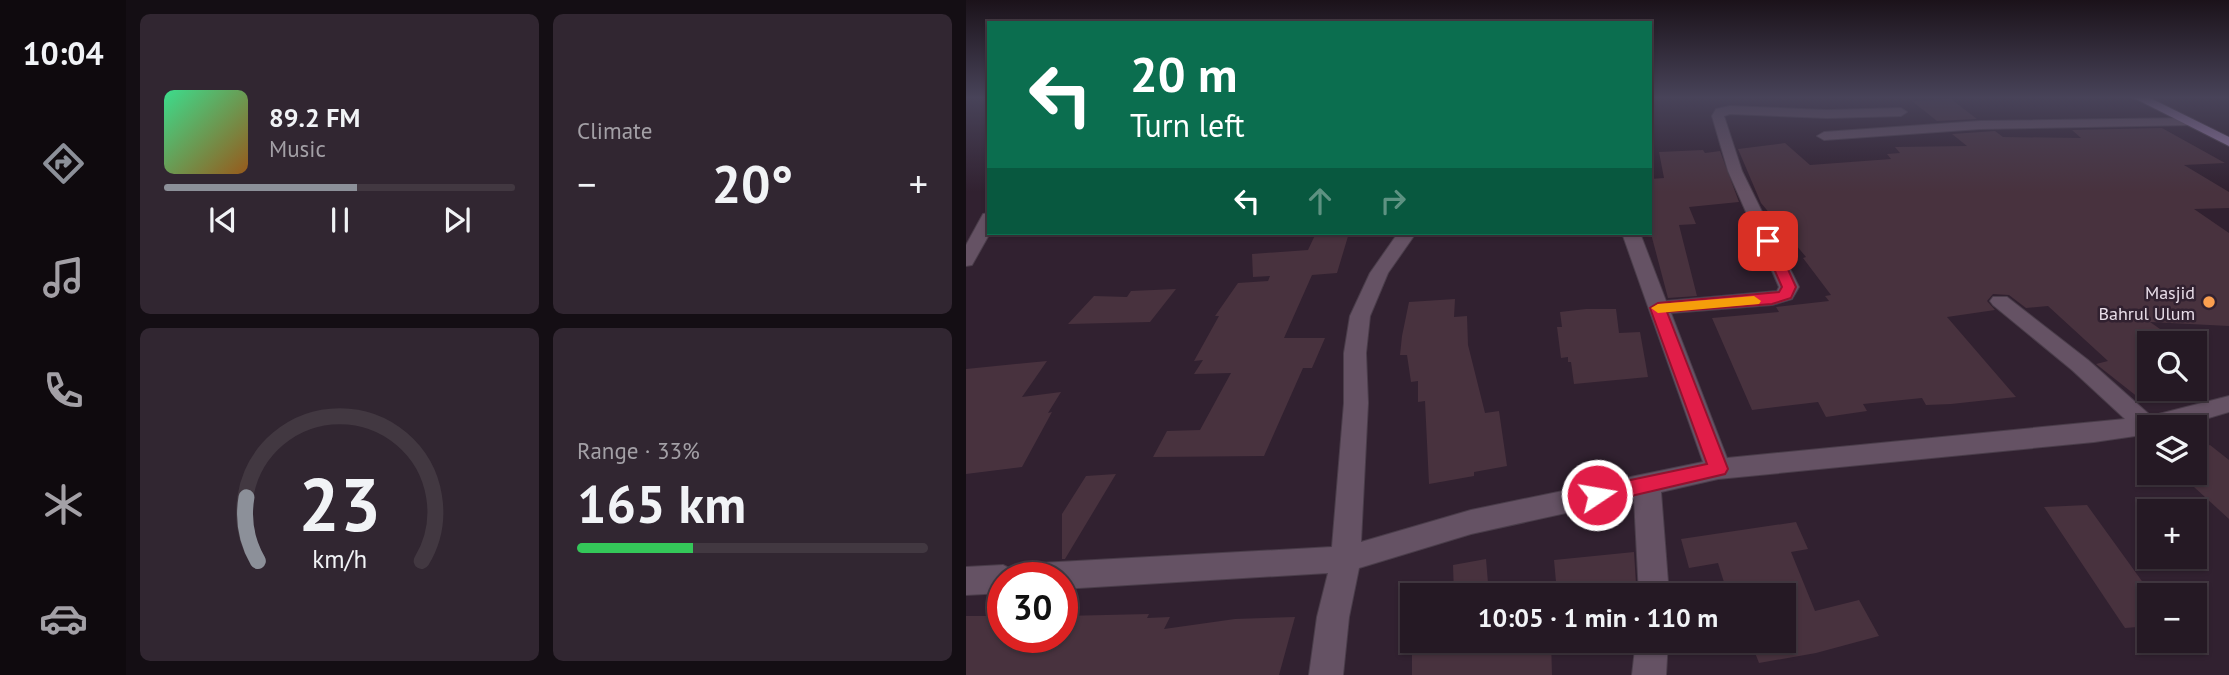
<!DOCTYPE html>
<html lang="en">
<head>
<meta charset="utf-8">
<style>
	:root { --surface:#251924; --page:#312631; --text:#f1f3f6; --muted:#a3a0a6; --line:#423841; --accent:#8c9099 }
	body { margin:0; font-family:"PT Sans",sans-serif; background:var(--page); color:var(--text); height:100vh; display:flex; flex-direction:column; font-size:26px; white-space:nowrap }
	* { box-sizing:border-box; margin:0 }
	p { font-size:23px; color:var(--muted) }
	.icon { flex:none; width:38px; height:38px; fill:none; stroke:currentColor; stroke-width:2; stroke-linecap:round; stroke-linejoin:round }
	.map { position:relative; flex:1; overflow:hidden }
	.panel { display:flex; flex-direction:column; gap:14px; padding:14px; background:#140e14; width:840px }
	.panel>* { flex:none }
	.hud { position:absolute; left:21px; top:21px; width:665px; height:214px; border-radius:0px; box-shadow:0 2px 5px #0004,0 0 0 2px var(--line); background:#0b6e4f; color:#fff; overflow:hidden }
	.controls { position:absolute; left:1171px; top:331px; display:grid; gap:14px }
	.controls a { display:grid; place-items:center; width:70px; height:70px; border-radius:0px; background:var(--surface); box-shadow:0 2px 5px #0004,0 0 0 2px var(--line); font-size:35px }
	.speed { position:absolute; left:21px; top:562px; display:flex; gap:14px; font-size:35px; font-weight:700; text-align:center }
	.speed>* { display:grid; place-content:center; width:91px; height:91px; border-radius:50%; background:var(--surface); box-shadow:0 2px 5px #0004,0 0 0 2px var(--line); line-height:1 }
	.speed .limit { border:10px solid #d22; background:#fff; color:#111 }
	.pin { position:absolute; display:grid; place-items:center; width:60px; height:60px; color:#fff; margin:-30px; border-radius:14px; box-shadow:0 4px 10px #0006 }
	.me { position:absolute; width:77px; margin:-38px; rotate:78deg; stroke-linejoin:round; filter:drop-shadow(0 0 5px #0008) }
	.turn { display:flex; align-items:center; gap:24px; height:147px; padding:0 28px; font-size:32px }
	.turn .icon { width:91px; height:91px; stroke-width:2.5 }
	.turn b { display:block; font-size:49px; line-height:60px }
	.lanes { display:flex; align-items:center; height:66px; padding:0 28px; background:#0003; justify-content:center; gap:35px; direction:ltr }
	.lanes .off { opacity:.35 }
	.big { font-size:52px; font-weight:700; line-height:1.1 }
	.panel .widget { flex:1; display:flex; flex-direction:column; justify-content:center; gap:10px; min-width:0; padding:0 24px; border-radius:10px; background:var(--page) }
	.panel .dial { align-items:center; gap:0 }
	.dial svg { height:182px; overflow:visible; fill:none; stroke:var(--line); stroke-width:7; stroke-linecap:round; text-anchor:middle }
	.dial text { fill:var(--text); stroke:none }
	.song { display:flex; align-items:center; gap:21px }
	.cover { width:84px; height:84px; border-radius:10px; background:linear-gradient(135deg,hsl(150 70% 55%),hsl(30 70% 35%)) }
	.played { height:7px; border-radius:4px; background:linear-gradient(90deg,var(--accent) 55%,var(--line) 55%) }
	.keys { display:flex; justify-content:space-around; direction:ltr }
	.heat { display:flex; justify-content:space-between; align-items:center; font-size:38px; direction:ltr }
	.charge { height:10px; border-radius:5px; background:linear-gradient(90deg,#34c759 33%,var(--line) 0) }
	.panel .tiles { flex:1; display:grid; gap:14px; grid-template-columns:repeat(2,1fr) }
	.trip { position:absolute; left:434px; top:583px; width:396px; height:70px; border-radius:0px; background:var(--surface); box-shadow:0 2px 5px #0004,0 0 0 2px var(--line); font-weight:700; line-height:70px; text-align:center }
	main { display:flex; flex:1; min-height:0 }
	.menu { display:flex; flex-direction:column; width:126px; justify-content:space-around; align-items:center; background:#0f0a0e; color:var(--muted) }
	.menu .icon { width:49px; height:49px }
	.menu .on { color:var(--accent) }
	.menu b { font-size:32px; color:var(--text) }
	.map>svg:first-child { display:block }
</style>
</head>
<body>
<main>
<nav class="menu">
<b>10:04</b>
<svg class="icon on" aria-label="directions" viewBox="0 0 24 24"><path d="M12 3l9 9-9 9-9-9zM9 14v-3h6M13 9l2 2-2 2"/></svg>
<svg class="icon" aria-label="music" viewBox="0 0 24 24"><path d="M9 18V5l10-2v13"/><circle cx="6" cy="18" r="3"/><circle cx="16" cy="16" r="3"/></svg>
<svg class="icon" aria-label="phone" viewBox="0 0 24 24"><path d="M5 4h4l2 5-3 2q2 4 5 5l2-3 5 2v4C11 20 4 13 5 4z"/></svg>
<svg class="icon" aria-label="climate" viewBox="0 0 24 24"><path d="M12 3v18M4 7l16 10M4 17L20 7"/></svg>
<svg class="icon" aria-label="car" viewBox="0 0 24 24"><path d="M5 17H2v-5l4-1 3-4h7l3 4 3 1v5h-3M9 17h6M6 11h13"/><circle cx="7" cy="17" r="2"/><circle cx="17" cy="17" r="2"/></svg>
</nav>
<section class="panel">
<div class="tiles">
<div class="widget">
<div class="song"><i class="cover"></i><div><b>89.2 FM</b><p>Music</p></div></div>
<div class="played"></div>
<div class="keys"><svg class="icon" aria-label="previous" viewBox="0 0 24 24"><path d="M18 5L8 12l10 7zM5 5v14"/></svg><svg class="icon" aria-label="pause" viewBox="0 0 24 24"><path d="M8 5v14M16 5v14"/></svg><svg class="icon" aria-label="next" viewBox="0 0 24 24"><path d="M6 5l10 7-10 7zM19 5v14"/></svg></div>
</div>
<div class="widget"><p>Climate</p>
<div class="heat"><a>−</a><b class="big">20°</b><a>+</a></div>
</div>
<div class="widget dial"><svg viewBox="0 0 100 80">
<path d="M14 69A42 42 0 1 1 86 69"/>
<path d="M14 69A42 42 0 0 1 9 41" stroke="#8c9099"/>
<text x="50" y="56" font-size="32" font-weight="700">23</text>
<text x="50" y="72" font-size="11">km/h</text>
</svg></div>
<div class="widget"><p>Range · 33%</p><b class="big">165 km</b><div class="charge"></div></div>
</div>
</section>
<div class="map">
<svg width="1263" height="675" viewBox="0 0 1263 675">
	<rect width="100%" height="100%" fill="#312130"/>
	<!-- building -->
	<path fill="#48323e" d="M985 99 1011 119 971 121 946 101Z
		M1196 128 1259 163 1218 165 1263 192V208L1228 209 1263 233V326L1184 322 1214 343H1183V388L1209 390 1173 398 1130 364 1142 361 1082 306 1060 308 1043 295 1027 294 1021 301 1029 310 981 317 1050 397 985 404 960 405 956 398 897 404 901 411 860 417 852 402 786 410 746 318 813 312 810 307 863 301 859 296 865 295 837 258 840 257 795 203 772 149 819 143 844 165 925 159 921 154 934 153 929 147 1001 146 986 134 1029 131 1037 137 1115 138 1106 130Z
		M737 150 739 153 754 151 773 202 723 207 730 224 713 225 731 296 702 298 684 230V179L698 178 693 152Z
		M350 233H383L371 273 346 275 318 338H359L346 368H337L298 456 187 457 201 431 234 430 265 373 228 374 237 360 228 361 253 316H249L272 283 302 281 304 276 287 277 286 254 342 250Z
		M210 289 184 322 102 324 128 296 161 297 165 291Z
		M489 299 488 317 501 316 502 345 519 413 533 411 541 466 508 472V476L463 484 459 401 452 402V381L445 382 441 355H434L436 336 443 302Z
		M620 309H650L653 333 674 332 682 377 608 384 605 362H602V357L595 358 591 327H596L594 312Z
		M81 361 56 397 95 392 82 413 86 412 56 467 0 474V369Z
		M1244 445 1263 460V519L1228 487V450Z
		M150 474 99 559H96V514L120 476Z
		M1121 505 1186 595H1183V626L1159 628 1078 507Z
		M830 522 842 549 825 552 849 611 893 600 913 636 850 653 793 663 784 640H817V595H762L752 563 723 568 715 539Z
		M668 552 670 584 591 593 588 560Z
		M520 559 523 595H488L487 565Z
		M183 614 181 618 204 617 198 629 269 619 329 617 313 675H0V616H37V637H96V616Z
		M446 640H585L586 675H446Z"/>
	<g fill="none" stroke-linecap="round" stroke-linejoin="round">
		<defs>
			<path id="minor" d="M764 106 861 110 935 108 941 112 935 116 861 118 764 114 758 116 776 171 833 287 826 299 806 305 705 313 761 458 1159 419 1106 370 1027 305 1024 301 1027 297H1041L1122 360 1185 416 1263 396V412L1212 427H1183V434L1128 442 752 479 695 492 703 595H673L668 498 505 534 393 568 383 617 377 675H343L351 617 362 573 96 589V578H37V593L0 595V567L37 565 45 569 56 564 366 547 378 403V353L384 316 404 273 432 233H450L422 273 404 316 400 353 402 403 395 542 505 510 737 462 656 233H674L700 301 811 291 813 287 762 171 746 116 750 109Z
				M1220 118 1225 119V125L1014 129 858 140 851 136 858 132 1014 121Z
				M23 213 24 233 6 265 0 266V245L17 214Z
				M670 640H702L700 675H666Z"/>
			<path id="major" d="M1166 97H1182L1263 137V146Z"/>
		</defs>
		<!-- minor casing -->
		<use href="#minor" stroke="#4a3d4a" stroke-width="2"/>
		<!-- major casing -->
		<use href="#major" stroke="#4a3d4a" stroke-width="2"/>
		<!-- minor -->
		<use href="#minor" fill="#655264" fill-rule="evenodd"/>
		<!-- major -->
		<use href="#major" fill="#957aa5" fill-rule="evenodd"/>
	</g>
	<!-- sky -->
	<linearGradient id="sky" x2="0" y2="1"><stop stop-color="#1b121a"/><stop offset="0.51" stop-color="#484359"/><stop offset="1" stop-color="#484359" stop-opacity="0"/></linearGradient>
	<rect width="1263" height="192" fill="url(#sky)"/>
	<!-- route -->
	<path fill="#e11d48" stroke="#92132f" stroke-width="2" d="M802 237 809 241 830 287 825 298 806 304 701 312 762 469 759 474 631 504 624 501 621 495 624 490 631 487 741 464 684 308 692 303 813 292 816 287 796 241Z"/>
	<!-- slow -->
	<path fill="#f59e0b" d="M788 296 795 301 793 304 692 313 685 308 692 304Z"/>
	<!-- markers -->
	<circle fill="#fa9f4f" stroke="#312130" stroke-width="2.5" cx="1243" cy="302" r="7"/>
	<g text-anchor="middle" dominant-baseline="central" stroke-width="5" stroke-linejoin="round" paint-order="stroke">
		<!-- poi labels -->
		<g font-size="18" fill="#e8dde8" stroke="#312130" text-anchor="end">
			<text x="1229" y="292">Masjid<tspan x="1229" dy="21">Bahrul Ulum</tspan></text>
		</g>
	</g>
</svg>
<div class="controls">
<a><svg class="icon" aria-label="search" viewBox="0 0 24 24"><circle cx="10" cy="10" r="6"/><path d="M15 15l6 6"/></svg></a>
<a><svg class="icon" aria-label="layers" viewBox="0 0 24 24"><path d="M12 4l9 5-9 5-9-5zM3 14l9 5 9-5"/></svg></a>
<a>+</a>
<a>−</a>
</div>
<div class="speed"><div class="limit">30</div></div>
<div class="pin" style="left:802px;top:241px;background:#d93025"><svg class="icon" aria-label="arrive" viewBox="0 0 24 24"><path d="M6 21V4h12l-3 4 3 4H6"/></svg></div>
<svg class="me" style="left:631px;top:495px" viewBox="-20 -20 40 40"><circle r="17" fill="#e11d48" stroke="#fff" stroke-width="3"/><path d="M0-11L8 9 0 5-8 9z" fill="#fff"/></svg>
<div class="trip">10:05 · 1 min · 110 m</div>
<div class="hud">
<div class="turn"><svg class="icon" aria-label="left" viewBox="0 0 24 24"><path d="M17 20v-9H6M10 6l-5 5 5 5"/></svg><div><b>20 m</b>Turn left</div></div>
<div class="lanes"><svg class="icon" aria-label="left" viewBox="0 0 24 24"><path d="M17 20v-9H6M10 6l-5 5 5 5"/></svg><svg class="icon off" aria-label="ahead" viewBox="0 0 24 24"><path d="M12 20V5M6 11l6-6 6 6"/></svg><svg class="icon off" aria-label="right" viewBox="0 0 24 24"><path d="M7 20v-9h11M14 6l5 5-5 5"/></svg></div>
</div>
</div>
</main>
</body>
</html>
